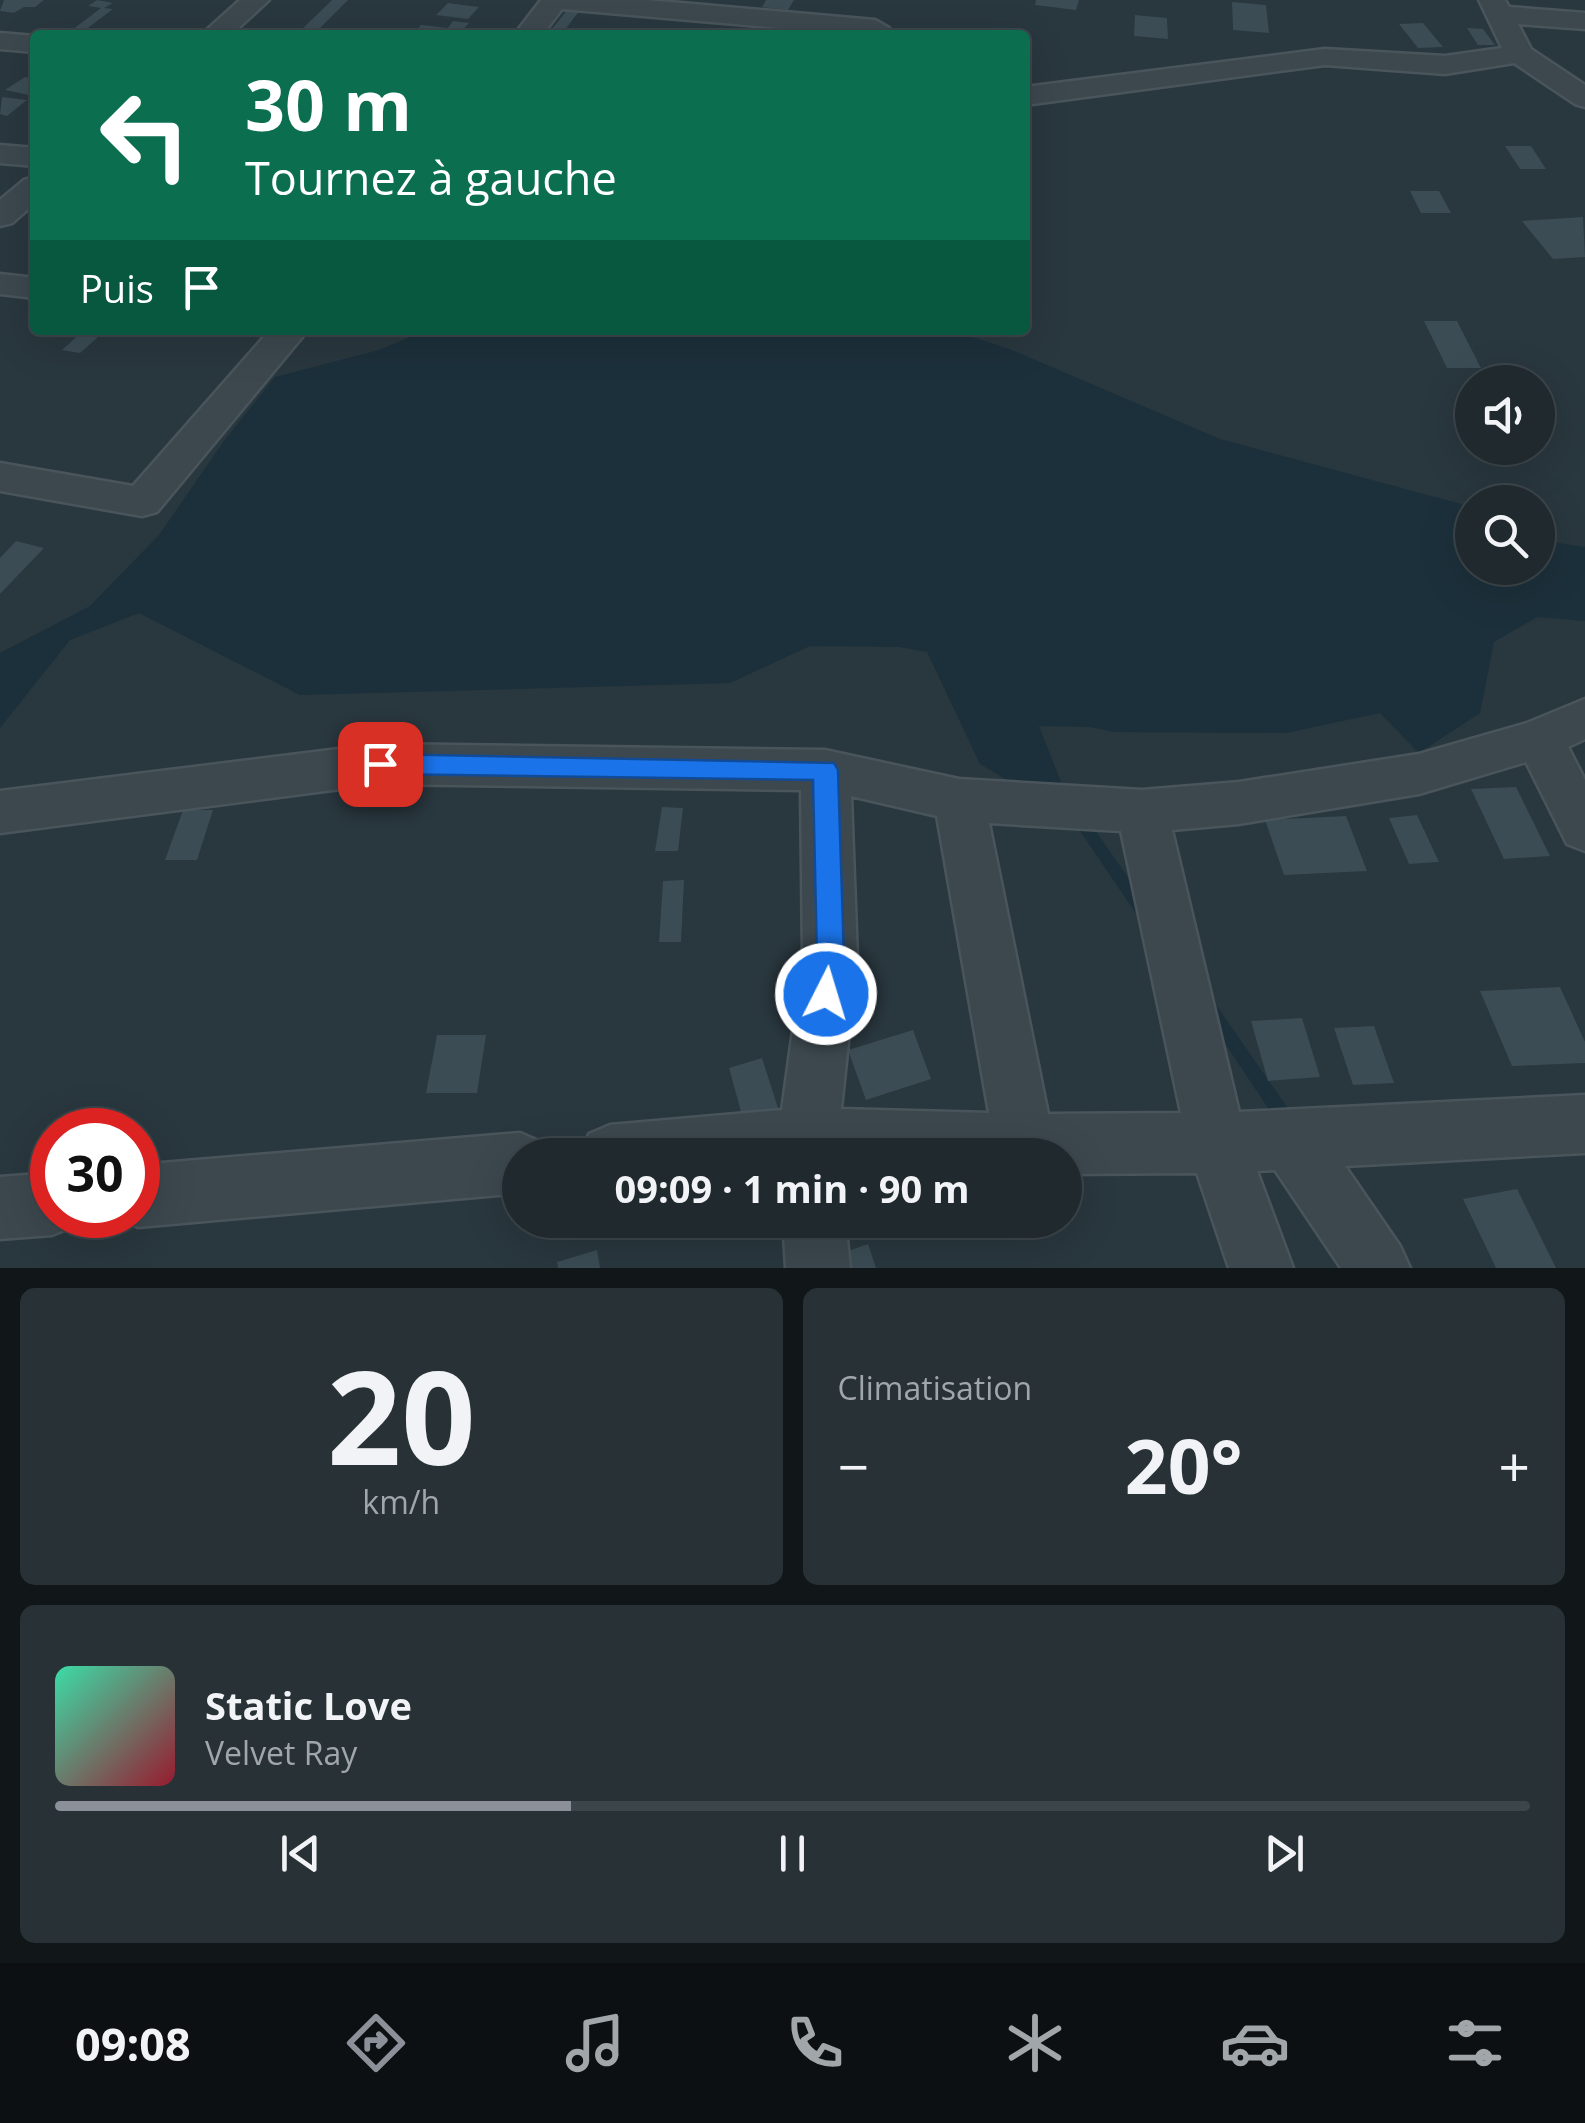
<!DOCTYPE html>
<html lang="fr">
<head>
<meta charset="utf-8">
<style>
	:root { --surface:#1f292e; --page:#273136; --text:#f1f3f6; --muted:#a1a6aa; --line:#3c454a; --accent:#8c9099 }
	body { margin:0; font-family:"Open Sans",sans-serif; background:var(--page); color:var(--text); height:100vh; display:flex; flex-direction:column; font-size:38px; white-space:nowrap }
	* { box-sizing:border-box; margin:0 }
	p { font-size:32px; color:var(--muted) }
	.icon { flex:none; width:55px; height:55px; fill:none; stroke:currentColor; stroke-width:2; stroke-linecap:round; stroke-linejoin:round }
	.map { position:relative; height:1268px; overflow:hidden }
	.side { display:flex; flex-direction:column; gap:20px; padding:20px; background:#111719; flex:1 }
	.side>* { flex:none }
	.banner { position:absolute; left:30px; top:30px; width:1000px; height:305px; border-radius:10px; box-shadow:0 10px 40px #0002,0 0 0 2px var(--line); background:#0b6e4f; color:#fff; overflow:hidden }
	.controls { position:absolute; left:1455px; top:365px; display:grid; gap:20px }
	.controls a { display:grid; place-items:center; width:100px; height:100px; border-radius:50%; background:var(--surface); box-shadow:0 10px 40px #0002,0 0 0 2px var(--line); font-size:50px }
	.speed { position:absolute; left:30px; top:1108px; display:flex; gap:20px; font-size:50px; font-weight:700; text-align:center }
	.speed>* { display:grid; place-content:center; width:130px; height:130px; border-radius:50%; background:var(--surface); box-shadow:0 10px 40px #0002,0 0 0 2px var(--line); line-height:1 }
	.speed .limit { border:15px solid #d22; background:#fff; color:#111 }
	.pin { position:absolute; display:grid; place-items:center; width:85px; height:85px; color:#fff; margin:-42px; border-radius:20px; box-shadow:0 5px 15px #0006 }
	.me { position:absolute; width:110px; margin:-55px; rotate:5deg; stroke-linejoin:round; filter:drop-shadow(0 0 8px #0008) }
	.turn { display:flex; align-items:center; gap:35px; height:210px; padding:0 50px; font-size:45px }
	.turn .icon { width:130px; height:130px; stroke-width:2.5 }
	.turn b { display:block; font-size:70px; line-height:85px }
	.then { display:flex; align-items:center; height:95px; padding:0 50px; background:#0003; gap:20px; font-size:38px }
	.big { font-size:75px; font-weight:700; line-height:1.1 }
	.side .tile { flex:1; display:flex; flex-direction:column; justify-content:center; gap:15px; min-width:0; padding:0 35px; border-radius:15px; background:var(--page) }
	.side .dial { align-items:center; gap:0 }
	.dial b { font-size:130px; line-height:1 }
	.song { display:flex; align-items:center; gap:30px }
	.cover { width:120px; height:120px; border-radius:15px; background:linear-gradient(135deg,hsl(160 70% 55%),hsl(350 70% 35%)) }
	.played { height:10px; border-radius:5px; background:linear-gradient(90deg,var(--accent) 35%,var(--line) 35%) }
	.keys { display:flex; justify-content:space-around; direction:ltr }
	.heat { display:flex; justify-content:space-between; align-items:center; font-size:55px; direction:ltr }
	.side .tiles { flex:1; display:grid; gap:20px; grid-template-columns:1fr 1fr }
	.tile:last-child { grid-column:span 2 }
	.trip { position:absolute; left:502px; top:1138px; width:580px; height:100px; border-radius:50px; background:var(--surface); box-shadow:0 10px 40px #0002,0 0 0 2px var(--line); font-weight:700; line-height:100px; text-align:center }
	.tabs { display:flex; height:160px; justify-content:space-around; align-items:center; background:#0c1012; color:var(--muted) }
	.tabs .icon { width:70px; height:70px }
	.tabs .active { color:var(--accent) }
	.tabs b { font-size:45px; color:var(--text) }
	.map>svg:first-child { display:block }
</style>
</head>
<body>
<div class="map">
<svg width="1585" height="1268" viewBox="0 0 1585 1268">
	<rect width="100%" height="100%" fill="#29373e"/>
	<!-- water -->
	<path fill="#1c303b" d="M427 330H951L1012 350 1220 439 1472 507V568H1538V540L1585 547V621L1537 617 1494 642 1480 713 1419 753 1380 713 1286 733 1115 732 1089 727 1039 726 1070 805 1038 798 980 764 927 652 899 647 810 646 730 683 300 695 139 613 70 640 0 728V653L90 606 159 535 224 441 275 377 379 350Z"/>
	<g fill="none" stroke-linecap="round" stroke-linejoin="round">
		<!-- stream -->
		<path fill="#1c303b" fill-rule="evenodd" d="M1079 812 1084 814 1149 908 1151 913 1149 918 1144 920 1139 918 1074 822 1072 818 1074 814Z
			M1209 1000 1214 1002 1294 1117 1296 1123 1294 1129 1288 1131 1282 1129 1204 1012 1201 1007 1204 1002Z"/>
	</g>
	<!-- building -->
	<path fill="#3b4c54" d="M4 0H44L35 7H24L14 13 0 11Z
		M97 0 113 3 104 8 113 9 80 34 68 33 101 8 88 6Z
		M332 0H348L313 35H296Z
		M766 0H794L788 10 762 7Z
		M1036 0H1079L1076 10 1035 5Z
		M1232 2 1266 5 1269 33 1233 30Z
		M448 3 479 7 468 19 436 15Z
		M568 9 580 10 561 35H547Z
		M1135 15 1167 18 1168 39 1134 36Z
		M453 21 469 23 459 34 417 30 421 25 448 28Z
		M1423 23 1443 47 1418 48 1399 24Z
		M1467 28 1483 29 1495 45H1478Z
		M25 77 35 79V91L29 95 5 90Z
		M2 97 27 100 7 116 0 114Z
		M1505 146H1531L1546 169H1520Z
		M1410 191H1439L1451 213H1421Z
		M1583 217 1585 257 1553 259 1522 221Z
		M1424 321H1457L1481 368H1447Z
		M84 330H106L80 353 62 350Z
		M16 541 44 548 0 594V558Z
		M1516 787 1550 856 1504 859 1471 789Z
		M662 807 683 808 678 851H655Z
		M183 810H213L197 860H165Z
		M1417 815 1439 862 1409 864 1389 818Z
		M1346 816 1367 871 1284 875 1265 820Z
		M684 880 681 942H659L663 881Z
		M1560 987 1585 1042V1063L1512 1066 1480 991Z
		M1302 1018 1320 1077 1268 1081 1251 1021Z
		M1374 1026 1394 1083 1353 1085 1334 1028Z
		M913 1030 931 1079 866 1100 848 1050Z
		M437 1035H486L477 1093H426Z
		M762 1058 778 1108 743 1119 729 1068Z
		M1517 1189 1556 1268H1496L1463 1199Z
		M868 1244 876 1268H825L822 1260Z
		M597 1250 600 1268H558L557 1262Z"/>
	<g fill="none" stroke-linecap="round" stroke-linejoin="round">
		<defs>
			<path id="minor" d="M240 0H269L231 35H201Z
				M541 0H647L875 20 889 28 885 34 861 35 562 9 542 35H514Z
				M1479 0H1505L1509 7 1585 13V29L1518 24 1531 49 1585 85V107L1575 104 1514 63 1445 74 1325 65 1025 105V87L1325 49 1445 56 1502 48Z
				M0 33 35 36V52L0 49Z
				M0 145 35 148V166L0 163Z
				M35 177V203L12 223 0 226V200L24 180Z
				M0 274 35 278V298L0 294Z
				M270 330H308L157 512 142 516 0 491V463L133 486Z
				M1585 699V739L1568 747 1585 780V851L1567 844 1526 762 1419 794 1239 824 1172 830 1239 1112 1585 1095V1153L1345 1166 1400 1246 1410 1268H1341L1275 1170 1257 1171 1293 1268H1229L1197 1173 1065 1174V1155H580L589 1134 610 1125 782 1110 803 958 801 790 379 784 0 833V791L379 744 825 750 959 779 1142 790 1239 782 1419 754 1527 723ZM851 796 937 816 989 1113 841 1109 857 958ZM989 823 1121 831 1181 1113 1048 1114Z
				M520 1133 541 1142 547 1155H520V1193L138 1227 115 1215H138V1165Z
				M52 1173V1215H78L74 1226 52 1235 0 1239V1177Z
				M783 1220H845L850 1268H786Z"/>
		</defs>
		<!-- minor casing -->
		<use href="#minor" stroke="#49545b" stroke-width="5"/>
		<!-- minor -->
		<use href="#minor" fill="#3c484e" fill-rule="evenodd"/>
	</g>
	<!-- route -->
	<path fill="#1a73e8" stroke="#114b97" stroke-width="2.5" d="M380 754 834 763 838 770 844 958 836 1003 826 1007 816 1003 812 994 817 958 813 780 380 774 371 771 367 764 371 757Z"/>
</svg>
<div class="controls">
<a><svg class="icon" aria-label="sound" viewBox="0 0 24 24"><path d="M4 9h4l5-4v14l-5-4H4zM17 9q2 3 0 6"/></svg></a>
<a><svg class="icon" aria-label="search" viewBox="0 0 24 24"><circle cx="10" cy="10" r="6"/><path d="M15 15l6 6"/></svg></a>
</div>
<div class="speed"><div class="limit">30</div></div>
<div class="pin" style="left:380px;top:764px;background:#d93025"><svg class="icon" aria-label="arrive" viewBox="0 0 24 24"><path d="M6 21V4h12l-3 4 3 4H6"/></svg></div>
<svg class="me" style="left:826px;top:994px" viewBox="-20 -20 40 40"><circle r="17" fill="#1a73e8" stroke="#fff" stroke-width="3"/><path d="M0-11L8 9 0 5-8 9z" fill="#fff"/></svg>
<div class="trip">09:09 · 1 min · 90 m</div>
<div class="banner">
<div class="turn"><svg class="icon" aria-label="left" viewBox="0 0 24 24"><path d="M17 20v-9H6M10 6l-5 5 5 5"/></svg><div><b>30 m</b>Tournez à gauche</div></div>
<div class="then">Puis<svg class="icon" aria-label="arrive" viewBox="0 0 24 24"><path d="M6 21V4h12l-3 4 3 4H6"/></svg></div>
</div>
</div>
<section class="side">
<div class="tiles">
<div class="tile dial"><b>20</b><p>km/h</p></div>
<div class="tile"><p>Climatisation</p>
<div class="heat"><a>−</a><b class="big">20°</b><a>+</a></div>
</div>
<div class="tile">
<div class="song"><i class="cover"></i><div><b>Static Love</b><p>Velvet Ray</p></div></div>
<div class="played"></div>
<div class="keys"><svg class="icon" aria-label="previous" viewBox="0 0 24 24"><path d="M18 5L8 12l10 7zM5 5v14"/></svg><svg class="icon" aria-label="pause" viewBox="0 0 24 24"><path d="M8 5v14M16 5v14"/></svg><svg class="icon" aria-label="next" viewBox="0 0 24 24"><path d="M6 5l10 7-10 7zM19 5v14"/></svg></div>
</div>
</div>
</section>
<nav class="tabs">
<b>09:08</b>
<svg class="icon active" aria-label="directions" viewBox="0 0 24 24"><path d="M12 3l9 9-9 9-9-9zM9 14v-3h6M13 9l2 2-2 2"/></svg>
<svg class="icon" aria-label="music" viewBox="0 0 24 24"><path d="M9 18V5l10-2v13"/><circle cx="6" cy="18" r="3"/><circle cx="16" cy="16" r="3"/></svg>
<svg class="icon" aria-label="phone" viewBox="0 0 24 24"><path d="M5 4h4l2 5-3 2q2 4 5 5l2-3 5 2v4C11 20 4 13 5 4z"/></svg>
<svg class="icon" aria-label="climate" viewBox="0 0 24 24"><path d="M12 3v18M4 7l16 10M4 17L20 7"/></svg>
<svg class="icon" aria-label="car" viewBox="0 0 24 24"><path d="M5 17H2v-5l4-1 3-4h7l3 4 3 1v5h-3M9 17h6M6 11h13"/><circle cx="7" cy="17" r="2"/><circle cx="17" cy="17" r="2"/></svg>
<svg class="icon" aria-label="filters" viewBox="0 0 24 24"><path d="M4 7h16M4 17h16"/><circle cx="9" cy="7" r="2"/><circle cx="15" cy="17" r="2"/></svg>
</nav>
</body>
</html>
